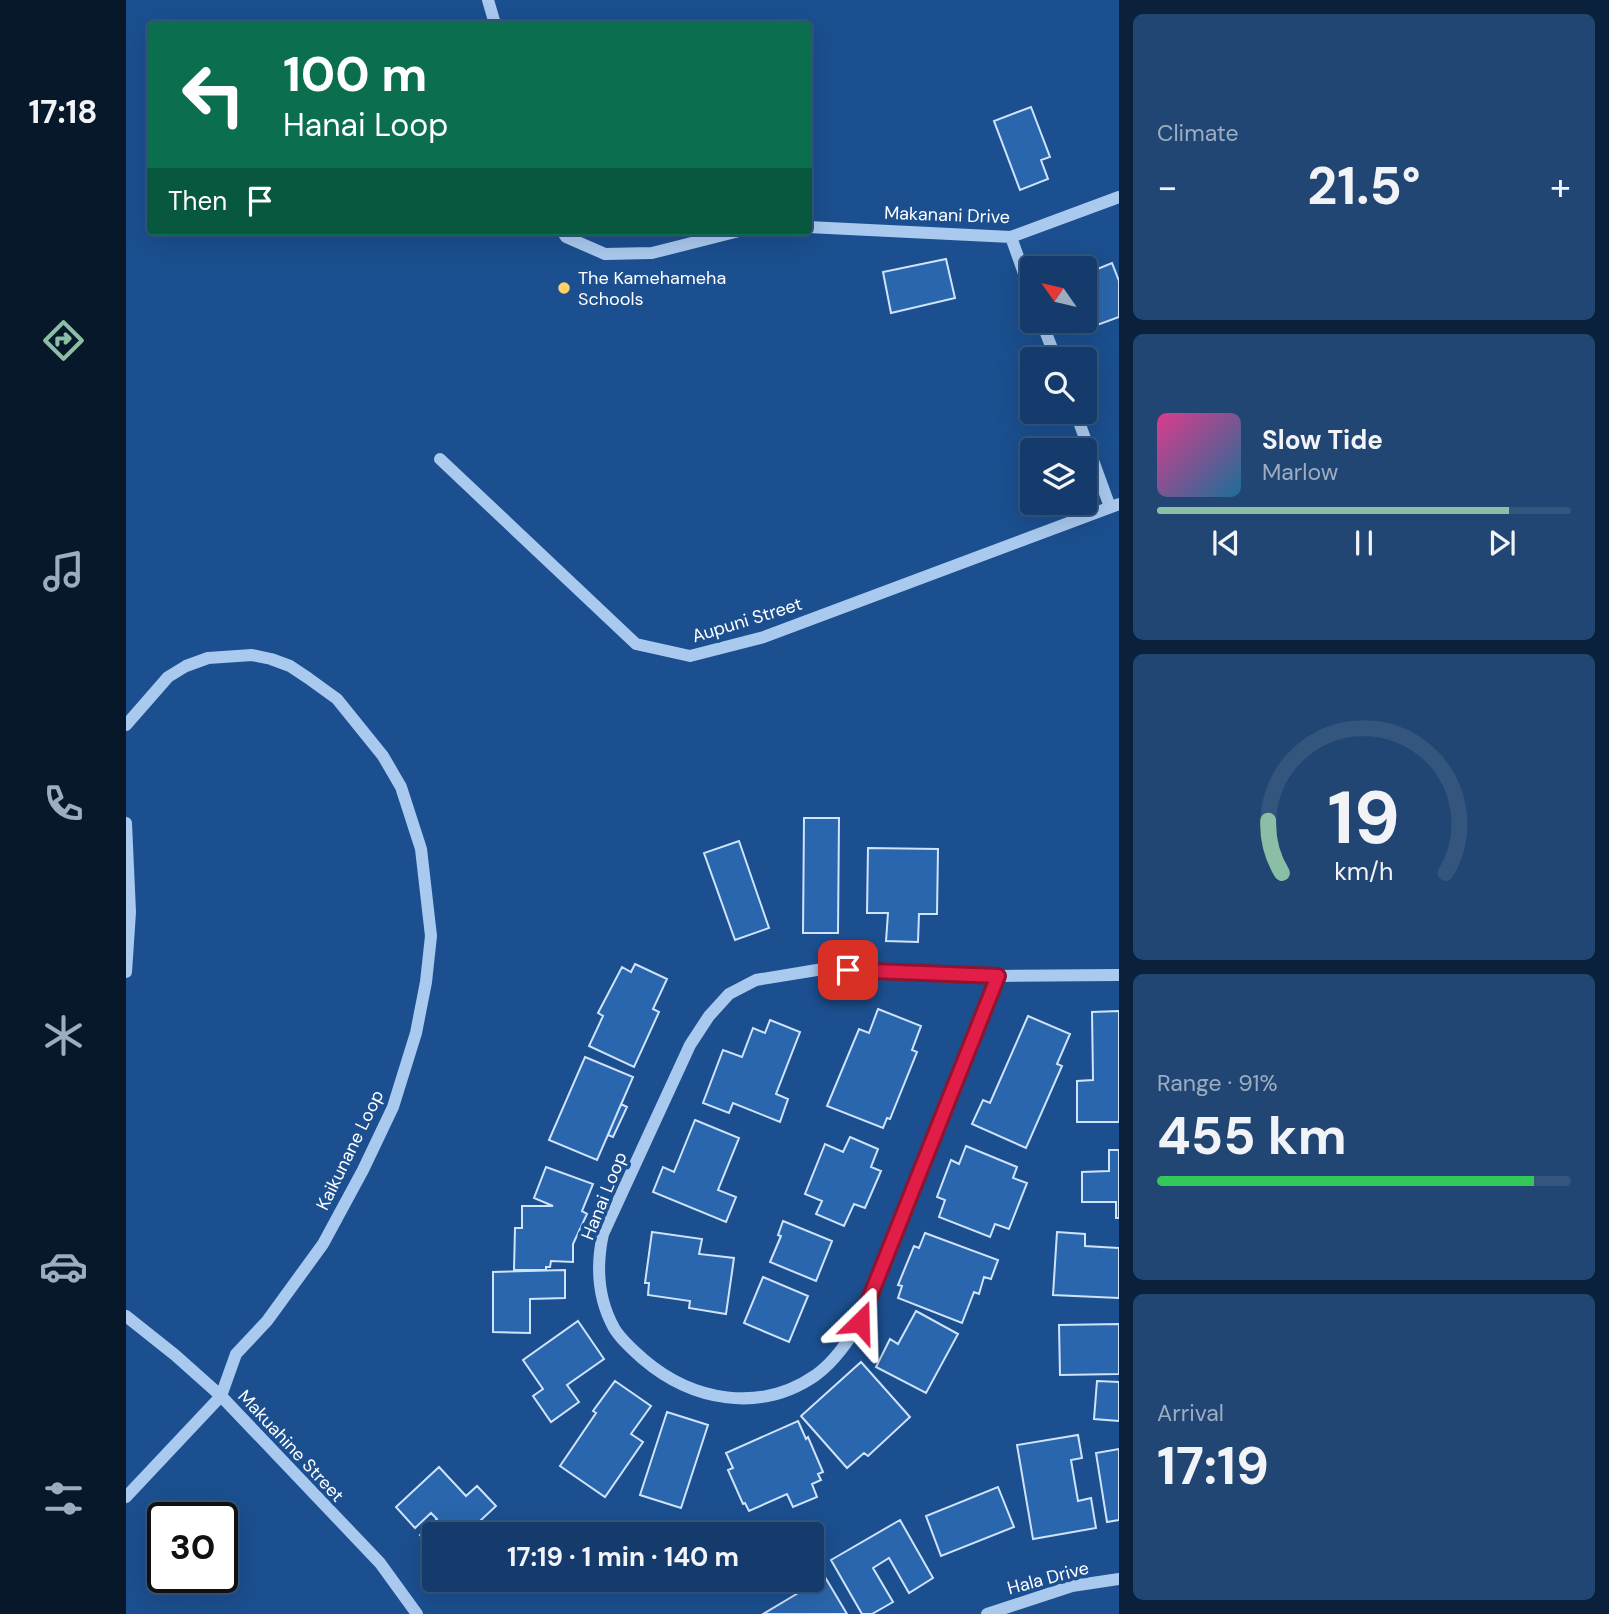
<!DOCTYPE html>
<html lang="en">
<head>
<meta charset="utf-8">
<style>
	:root { --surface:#143b6b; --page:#214673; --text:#f1f3f6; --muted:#9dadc1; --line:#33557e; --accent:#8abfa5 }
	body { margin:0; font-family:"DM Sans",sans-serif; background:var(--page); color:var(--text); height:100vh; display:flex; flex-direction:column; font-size:26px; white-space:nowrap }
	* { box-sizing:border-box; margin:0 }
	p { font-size:23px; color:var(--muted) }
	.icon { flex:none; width:38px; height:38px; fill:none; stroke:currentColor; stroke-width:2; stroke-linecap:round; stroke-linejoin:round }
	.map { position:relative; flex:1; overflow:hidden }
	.side { display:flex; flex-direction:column; gap:14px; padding:14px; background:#0b203b; width:490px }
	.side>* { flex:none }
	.banner { position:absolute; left:21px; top:21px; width:665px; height:214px; border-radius:7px; box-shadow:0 7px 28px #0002,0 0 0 2px var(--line); background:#0b6e4f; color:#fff; overflow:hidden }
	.needle { width:46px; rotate:304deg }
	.fabs { position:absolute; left:894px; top:256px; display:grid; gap:14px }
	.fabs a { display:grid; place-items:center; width:77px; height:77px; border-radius:7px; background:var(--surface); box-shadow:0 7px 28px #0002,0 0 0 2px var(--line); font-size:35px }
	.speed { position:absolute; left:21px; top:1502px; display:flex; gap:14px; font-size:35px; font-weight:700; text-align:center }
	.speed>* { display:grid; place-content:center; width:91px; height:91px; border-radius:50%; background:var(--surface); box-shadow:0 7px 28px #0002,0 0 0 2px var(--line); line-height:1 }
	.speed .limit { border:4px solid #111; border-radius:10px; background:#fff; color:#111 }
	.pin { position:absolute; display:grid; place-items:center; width:60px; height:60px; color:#fff; margin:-30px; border-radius:14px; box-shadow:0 4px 10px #0006 }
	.me { position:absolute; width:77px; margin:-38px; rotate:22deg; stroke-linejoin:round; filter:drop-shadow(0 0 5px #0008) }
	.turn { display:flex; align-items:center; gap:24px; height:147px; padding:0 21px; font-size:32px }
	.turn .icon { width:91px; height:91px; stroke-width:2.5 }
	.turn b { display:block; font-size:49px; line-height:60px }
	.then { display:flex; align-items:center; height:66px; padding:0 21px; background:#0003; gap:14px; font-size:26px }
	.big { font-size:52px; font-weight:700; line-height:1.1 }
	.side .widget { flex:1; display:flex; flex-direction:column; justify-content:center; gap:10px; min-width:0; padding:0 24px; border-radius:10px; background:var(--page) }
	.side .dial { align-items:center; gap:0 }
	.dial svg { height:182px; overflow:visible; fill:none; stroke:var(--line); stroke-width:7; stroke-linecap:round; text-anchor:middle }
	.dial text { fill:var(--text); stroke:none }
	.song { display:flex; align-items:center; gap:21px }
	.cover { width:84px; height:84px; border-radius:10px; background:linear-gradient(135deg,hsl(330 70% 55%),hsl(200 70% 35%)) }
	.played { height:7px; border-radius:4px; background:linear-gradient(90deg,var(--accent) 85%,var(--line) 85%) }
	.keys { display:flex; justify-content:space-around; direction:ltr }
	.heat { display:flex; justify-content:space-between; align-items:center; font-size:38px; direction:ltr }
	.charge { height:10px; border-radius:5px; background:linear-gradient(90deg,#34c759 91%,var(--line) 0) }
	.trip { position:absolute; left:296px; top:1522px; width:402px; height:70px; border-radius:7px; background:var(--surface); box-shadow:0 7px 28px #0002,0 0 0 2px var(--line); font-weight:700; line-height:70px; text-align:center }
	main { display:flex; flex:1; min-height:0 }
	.menu { display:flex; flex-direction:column; width:126px; justify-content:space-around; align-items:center; background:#08182b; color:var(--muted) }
	.menu .icon { width:49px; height:49px }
	.menu .on { color:var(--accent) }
	.menu b { font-size:32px; color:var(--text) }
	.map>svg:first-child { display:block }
</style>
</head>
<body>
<main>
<nav class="menu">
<b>17:18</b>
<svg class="icon on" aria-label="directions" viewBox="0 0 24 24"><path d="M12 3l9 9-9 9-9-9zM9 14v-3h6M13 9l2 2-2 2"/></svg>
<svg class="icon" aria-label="music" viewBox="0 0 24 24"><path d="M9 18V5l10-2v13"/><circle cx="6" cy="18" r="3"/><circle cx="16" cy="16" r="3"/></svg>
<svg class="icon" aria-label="phone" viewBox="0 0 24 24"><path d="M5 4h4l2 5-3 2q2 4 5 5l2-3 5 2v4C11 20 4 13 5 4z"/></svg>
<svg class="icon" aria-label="climate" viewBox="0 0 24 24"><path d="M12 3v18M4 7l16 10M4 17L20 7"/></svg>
<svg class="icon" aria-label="car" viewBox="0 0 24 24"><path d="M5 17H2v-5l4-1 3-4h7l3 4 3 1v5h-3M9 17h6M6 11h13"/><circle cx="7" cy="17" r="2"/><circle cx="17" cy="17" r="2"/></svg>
<svg class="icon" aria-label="filters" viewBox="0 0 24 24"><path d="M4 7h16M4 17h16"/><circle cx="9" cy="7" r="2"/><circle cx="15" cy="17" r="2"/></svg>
</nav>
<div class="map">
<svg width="993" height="1614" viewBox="0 0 993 1614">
	<rect width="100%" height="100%" fill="#1b4f8f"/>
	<!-- building -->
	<path fill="#2a66ad" stroke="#cfe3fa" stroke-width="2" d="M905 107 924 157 915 160 922 179 894 190 868 121Z
		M820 259 829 298 765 313 757 272Z
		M986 263 993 281V317L963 328 959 319V274Z
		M678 818H713L712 933H677Z
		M613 841 643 928 609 940 578 853Z
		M742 848 812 849 811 914H793L792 942 760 941 762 913H741Z
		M509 964 541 979 527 1009 533 1012 508 1067 463 1046 477 1016 472 1013 496 967 505 972Z
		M752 1009 795 1026 786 1050 791 1052 764 1119 761 1118 757 1128 701 1106 733 1029 743 1033Z
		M993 1011V1122H951V1081L967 1080 966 1012Z
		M902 1016 944 1034 931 1064 936 1066 900 1148 846 1124 857 1100 864 1103Z
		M644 1020 674 1032 650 1094 662 1099 654 1122 607 1103 603 1113 577 1103 597 1050 616 1057 627 1028 639 1033Z
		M459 1057 507 1077 471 1160 423 1140Z
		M495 1104 501 1107 487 1137 482 1135Z
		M569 1120 613 1138 592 1190 610 1197 600 1222 527 1192 537 1167 548 1172Z
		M724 1137 752 1149 745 1167 755 1171 739 1208 728 1204 718 1226 690 1214 696 1201 679 1194 699 1144 717 1152Z
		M840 1146 891 1167 887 1178 901 1183 883 1229 869 1224 864 1237 813 1217 819 1200 811 1197 825 1160 833 1164Z
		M983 1150H993V1218H990V1202H956V1172L983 1171Z
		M420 1167 467 1184 456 1211 461 1214 447 1244V1262L425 1261 424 1267H420V1270H388L389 1228H396V1206H427L408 1198Z
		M657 1221 706 1241 690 1281 644 1262 655 1236 652 1235Z
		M526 1232 576 1239 573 1254 608 1258 600 1314 563 1308 564 1301 522 1295 523 1283H519Z
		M931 1232 959 1234V1246L993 1248V1298L927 1295Z
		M799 1233 872 1260 865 1279 858 1277 853 1294 848 1292 836 1323 772 1298 776 1286 772 1285 788 1246 793 1248Z
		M439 1270V1298L404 1299V1333L367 1332V1272Z
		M637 1277 682 1296 663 1342 618 1323Z
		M790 1311 832 1334 800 1393 750 1367 764 1339 772 1344Z
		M452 1321 478 1359 441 1385 453 1402 425 1422 407 1396 417 1389 397 1360Z
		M993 1324V1374L934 1375 933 1325Z
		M735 1362 784 1417 742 1456 738 1453 721 1468 675 1416Z
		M489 1381 525 1406 505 1434 517 1442 479 1497 434 1466 470 1413 467 1411Z
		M971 1381 993 1382V1421L968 1419Z
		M541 1412 582 1425 555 1508 514 1495Z
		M672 1421 680 1439 682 1437 697 1472 692 1474 695 1480 686 1484 691 1497 667 1507 661 1494 623 1511 619 1503 617 1504 602 1470 607 1468 600 1453Z
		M952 1435 956 1458 945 1460 952 1501 965 1498 970 1528 907 1539 891 1445Z
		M993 1449V1520L981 1522 970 1453Z
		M313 1467 340 1496 351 1486 370 1506 339 1535H308V1551L294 1535 311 1519 305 1513 289 1528 270 1507Z
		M872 1487 888 1527 815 1556 800 1516Z
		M774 1520 807 1578 783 1593 763 1558 747 1568 767 1602 746 1614H736L705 1560Z
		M699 1577 721 1614H637Z"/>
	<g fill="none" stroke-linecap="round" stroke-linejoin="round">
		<!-- minor -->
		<path stroke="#a9c9ee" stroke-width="12" d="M362 0 369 24
			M682 227 885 237 993 197
			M436 231 440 237 479 254 526 253 613 231
			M885 237 906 296
			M915 320 930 359
			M949 411 984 507
			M314 459 510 644 564 656 638 637 993 504
			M0 725 42 677 60 666 82 658 126 655 145 659 164 666 182 678 211 699 257 756 275 787 295 849 305 936 300 982 290 1033 267 1107 237 1170 197 1244 141 1321 110 1354 95 1396 0 1497
			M0 823 4 912 0 972
			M872 976 734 1322C722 1341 709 1361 690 1375 634 1414 566 1401 517 1359 507 1350 495 1340 488 1328 472 1299 470 1266 477 1234L564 1045 583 1016 603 994 630 980 697 969 872 976 993 975
			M0 1316 49 1355 95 1396 254 1563 291 1614
			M861 1614 946 1586 993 1579"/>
	</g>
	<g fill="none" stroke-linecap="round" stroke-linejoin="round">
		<defs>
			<path id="route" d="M722 970 872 976 734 1322"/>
		</defs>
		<!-- route casing -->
		<use href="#route" stroke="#92132f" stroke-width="18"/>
		<!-- route -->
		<use href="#route" stroke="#e11d48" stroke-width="12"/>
	</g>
	<!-- markers -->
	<circle fill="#ffd166" stroke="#1b4f8f" stroke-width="2.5" cx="438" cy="288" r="7"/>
	<g text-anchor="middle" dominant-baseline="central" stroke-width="7" stroke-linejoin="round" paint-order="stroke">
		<!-- street labels -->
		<g font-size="18" fill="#fff" stroke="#1b4f8f">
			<text transform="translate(821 215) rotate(2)">Makanani Drive</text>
			<text transform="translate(621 620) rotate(-17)">Aupuni Street</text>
			<text transform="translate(224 1150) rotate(-64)">Kaikunane Loop</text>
			<text transform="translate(478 1196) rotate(-68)">Hanai Loop</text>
			<text transform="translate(165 1446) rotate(47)">Makuahine Street</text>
			<text transform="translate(922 1578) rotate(-15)">Hala Drive</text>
		</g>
		<!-- poi labels -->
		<g font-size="18" fill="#fff" stroke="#1b4f8f" text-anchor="start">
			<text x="452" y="278">The Kamehameha<tspan x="452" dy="21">Schools</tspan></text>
		</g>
	</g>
</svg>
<div class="fabs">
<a><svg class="needle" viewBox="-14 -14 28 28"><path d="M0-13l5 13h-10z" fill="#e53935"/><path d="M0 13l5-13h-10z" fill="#9dadc1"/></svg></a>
<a><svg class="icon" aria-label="search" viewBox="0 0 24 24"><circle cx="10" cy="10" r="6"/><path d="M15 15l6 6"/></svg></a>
<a><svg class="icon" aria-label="layers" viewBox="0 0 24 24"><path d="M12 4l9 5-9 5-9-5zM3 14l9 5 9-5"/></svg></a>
</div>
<div class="speed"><div class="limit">30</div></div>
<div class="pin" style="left:722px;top:970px;background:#d93025"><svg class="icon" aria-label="arrive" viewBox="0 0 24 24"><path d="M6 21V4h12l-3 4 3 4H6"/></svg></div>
<svg class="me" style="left:734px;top:1322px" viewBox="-20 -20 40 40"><path d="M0-17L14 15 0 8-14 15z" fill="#e11d48" stroke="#fff" stroke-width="4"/></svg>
<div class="trip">17:19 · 1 min · 140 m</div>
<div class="banner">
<div class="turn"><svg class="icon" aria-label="left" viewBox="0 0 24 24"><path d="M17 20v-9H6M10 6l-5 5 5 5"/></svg><div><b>100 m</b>Hanai Loop</div></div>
<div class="then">Then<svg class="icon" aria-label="arrive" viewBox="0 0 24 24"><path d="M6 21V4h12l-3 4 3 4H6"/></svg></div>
</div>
</div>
<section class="side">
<div class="widget"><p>Climate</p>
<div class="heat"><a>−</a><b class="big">21.5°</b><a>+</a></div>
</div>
<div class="widget">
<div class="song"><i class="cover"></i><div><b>Slow Tide</b><p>Marlow</p></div></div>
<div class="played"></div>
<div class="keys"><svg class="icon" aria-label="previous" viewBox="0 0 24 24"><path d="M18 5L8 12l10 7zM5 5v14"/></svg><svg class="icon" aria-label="pause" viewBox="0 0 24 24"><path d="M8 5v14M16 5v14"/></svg><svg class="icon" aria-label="next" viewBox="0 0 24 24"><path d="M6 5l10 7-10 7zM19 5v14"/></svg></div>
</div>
<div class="widget dial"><svg viewBox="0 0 100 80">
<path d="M14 69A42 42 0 1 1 86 69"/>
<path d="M14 69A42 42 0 0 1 8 46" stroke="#8abfa5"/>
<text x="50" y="56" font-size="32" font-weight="700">19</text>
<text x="50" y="72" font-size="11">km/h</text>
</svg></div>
<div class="widget"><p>Range · 91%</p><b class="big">455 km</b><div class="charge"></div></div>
<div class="widget"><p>Arrival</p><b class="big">17:19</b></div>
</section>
</main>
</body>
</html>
